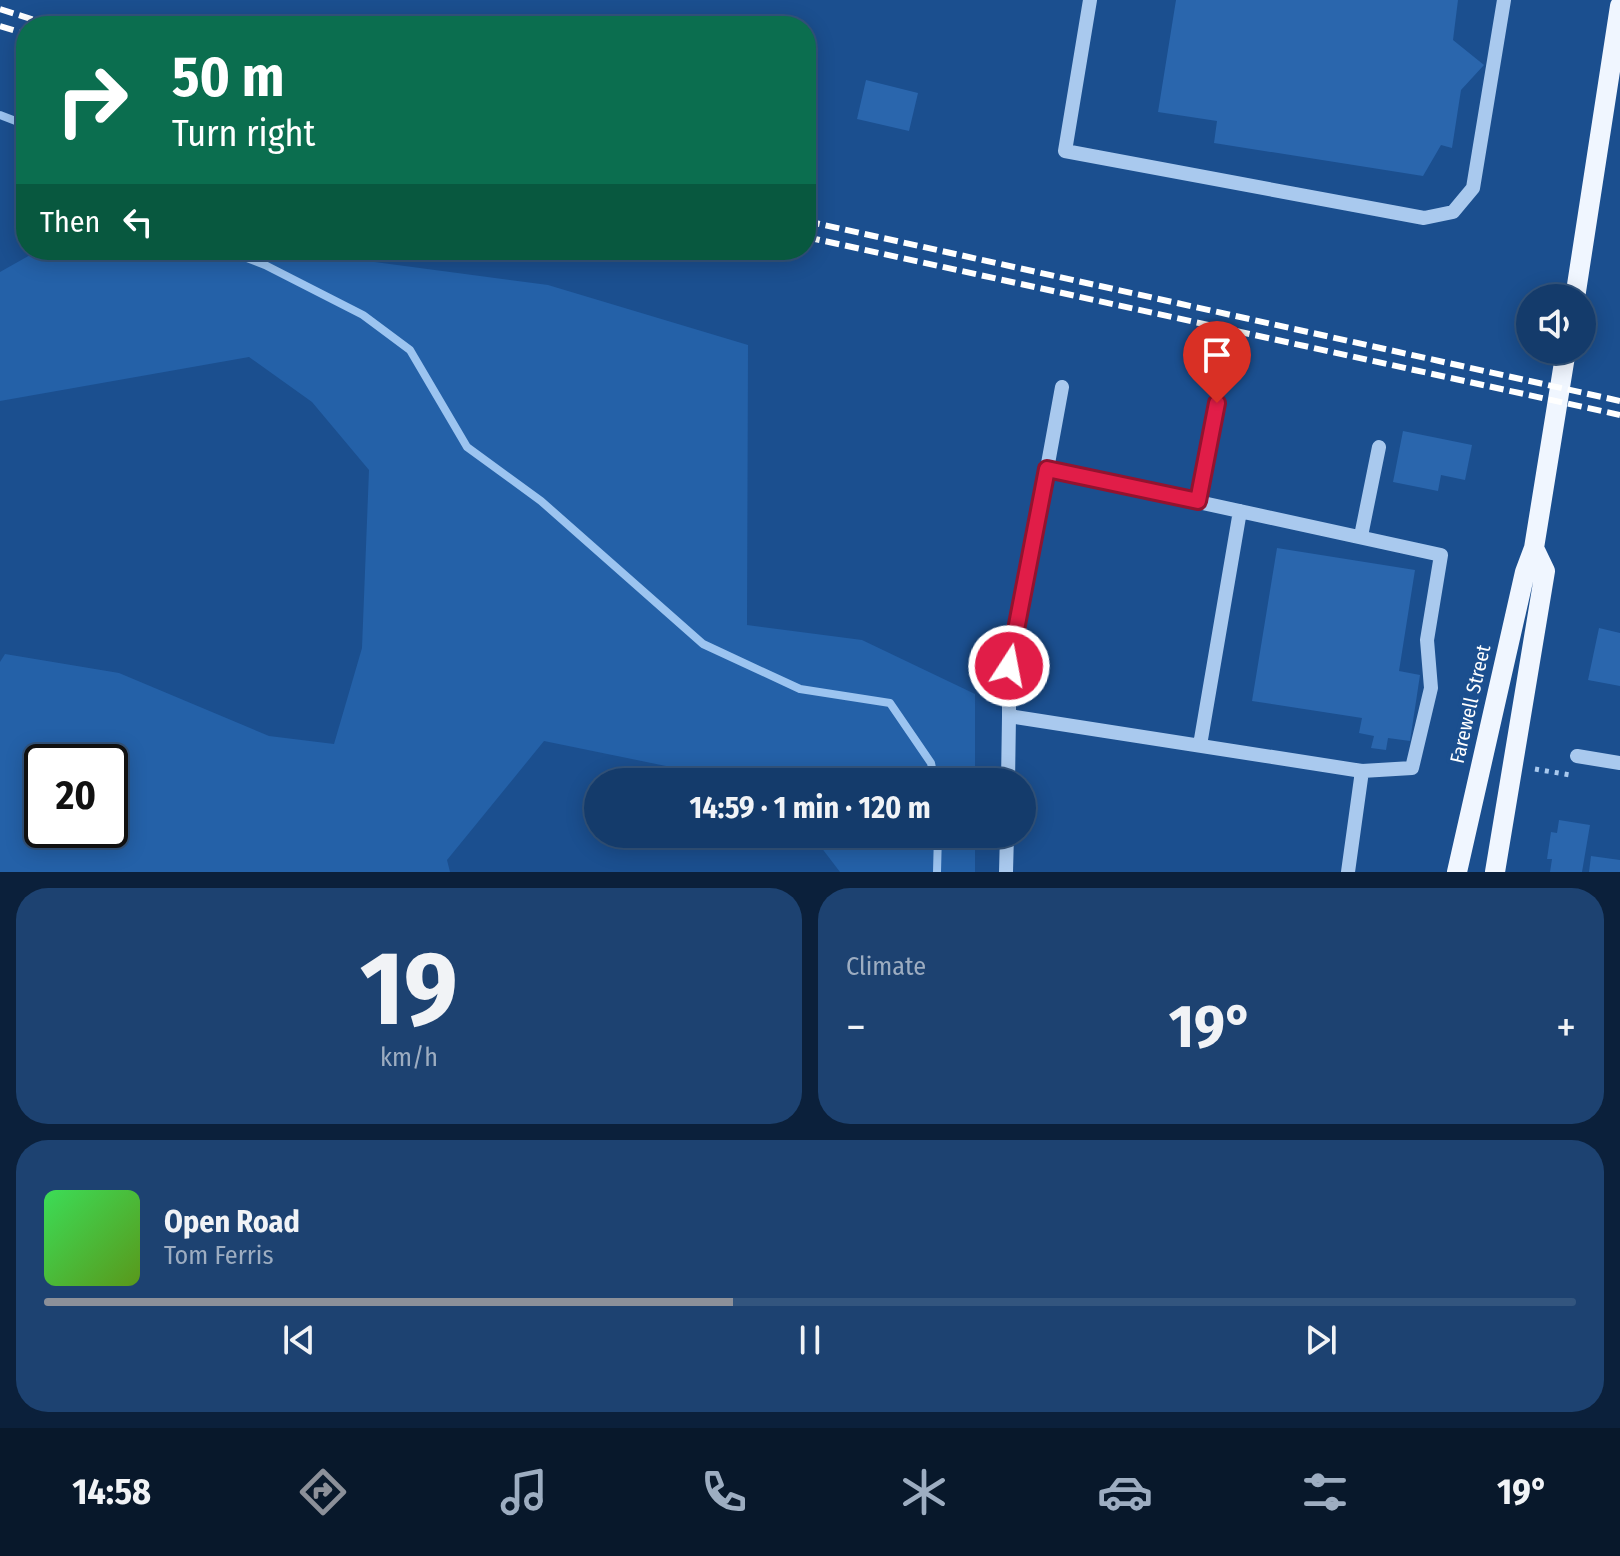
<!DOCTYPE html>
<html lang="en">
<head>
<meta charset="utf-8">
<style>
	:root { --surface:#143b6b; --page:#1d4271; --text:#f1f3f6; --muted:#9dadc1; --line:#33557e; --accent:#8c9099 }
	body { margin:0; font-family:"Fira Sans Condensed",sans-serif; background:var(--page); color:var(--text); height:100vh; display:flex; flex-direction:column; font-size:30px; white-space:nowrap }
	* { box-sizing:border-box; margin:0 }
	p { font-size:26px; color:var(--muted) }
	.icon { flex:none; width:44px; height:44px; fill:none; stroke:currentColor; stroke-width:2; stroke-linecap:round; stroke-linejoin:round }
	.map { position:relative; height:872px; overflow:hidden }
	.sheet { display:flex; flex-direction:column; gap:16px; padding:16px; background:#0b203b; flex:1 }
	.sheet>* { flex:none }
	.hud { position:absolute; left:16px; top:16px; width:800px; height:244px; border-radius:32px; box-shadow:0 4px 20px #0003,0 0 0 2px var(--line); background:#0b6e4f; color:#fff; overflow:hidden }
	.fabs { position:absolute; left:1516px; top:284px; display:grid; gap:16px }
	.fabs a { display:grid; place-items:center; width:80px; height:80px; border-radius:50%; background:var(--surface); box-shadow:0 4px 20px #0003,0 0 0 2px var(--line); font-size:40px }
	.speed { position:absolute; left:24px; top:744px; display:flex; gap:16px; font-size:40px; font-weight:700; text-align:center }
	.speed>* { display:grid; place-content:center; width:104px; height:104px; border-radius:50%; background:var(--surface); box-shadow:0 4px 20px #0003,0 0 0 2px var(--line); line-height:1 }
	.speed .limit { border:4px solid #111; border-radius:12px; background:#fff; color:#111 }
	.pin { position:absolute; display:grid; place-items:center; width:68px; height:68px; color:#fff; margin:-82px -34px; border-radius:50% 50% 50% 0; rotate:-45deg; box-shadow:0 0 8px #0007 }
	.pin .icon { rotate:45deg }
	.me { position:absolute; width:88px; margin:-44px; rotate:11deg; stroke-linejoin:round; filter:drop-shadow(0 0 6px #0008) }
	.turn { display:flex; align-items:center; gap:28px; height:168px; padding:0 24px; font-size:36px }
	.turn .icon { width:104px; height:104px; stroke-width:2.5 }
	.turn b { display:block; font-size:56px; line-height:68px }
	.then { display:flex; align-items:center; height:76px; padding:0 24px; background:#0003; gap:16px; font-size:30px }
	.big { font-size:60px; font-weight:700; line-height:1.1 }
	.sheet .widget { flex:1; display:flex; flex-direction:column; justify-content:center; gap:12px; min-width:0; padding:0 28px; border-radius:32px; background:var(--page) }
	.sheet .dial { align-items:center; gap:0 }
	.dial b { font-size:104px; line-height:1 }
	.song { display:flex; align-items:center; gap:24px }
	.cover { width:96px; height:96px; border-radius:12px; background:linear-gradient(135deg,hsl(130 70% 55%),hsl(90 70% 35%)) }
	.played { height:8px; border-radius:4px; background:linear-gradient(90deg,var(--accent) 45%,var(--line) 45%) }
	.keys { display:flex; justify-content:space-around; direction:ltr }
	.heat { display:flex; justify-content:space-between; align-items:center; font-size:44px; direction:ltr }
	.sheet .tiles { flex:1; display:grid; gap:16px; grid-template-columns:1fr 1fr }
	.widget:last-child { grid-column:span 2 }
	.trip { position:absolute; left:584px; top:768px; width:452px; height:80px; border-radius:40px; background:var(--surface); box-shadow:0 4px 20px #0003,0 0 0 2px var(--line); font-weight:700; line-height:80px; text-align:center }
	.tab-bar { display:flex; height:128px; justify-content:space-around; align-items:center; background:#08182b; color:var(--muted) }
	.tab-bar .icon { width:56px; height:56px }
	.tab-bar .active { color:var(--accent) }
	.tab-bar b { font-size:36px; color:var(--text) }
	.map>svg:first-child { display:block }
</style>
</head>
<body>
<div class="map">
<svg width="1620" height="872" viewBox="0 0 1620 872">
	<rect width="100%" height="100%" fill="#1b4f8f"/>
	<!-- green -->
	<path fill="#2461a8" fill-rule="evenodd" d="M39 250H307L322 255 548 285 748 345 747 625 862 640 975 694V782H744L544 741 447 860 450 872H0V662L5 654 119 673 269 736 334 744 362 648 369 470 312 402 249 357 0 401V272ZM42 762H110V830H42Z
		M811 834H975V872H840Z"/>
	<g fill="none" stroke-linecap="round" stroke-linejoin="round">
		<!-- stream -->
		<path stroke="#9cc4f0" stroke-width="8" d="M0 115 26 125
			M226 250 265 265 363 315 410 350 467 447 541 501 703 644 800 689 890 703 931 763 935 782
			M937 872 938 834"/>
	</g>
	<!-- building -->
	<path fill="#2a66ad" d="M1176 0H1458L1453 40 1484 65 1461 90 1452 148 1441 145 1423 176 1214 143 1217 121 1158 112Z
		M866 80 918 93 909 131 857 119Z
		M1403 431 1472 445 1465 480 1441 475 1438 491 1393 482Z
		M1277 548 1415 570 1399 671 1420 675 1410 741 1388 738 1386 750 1371 748 1374 736 1359 733 1362 718 1252 701Z
		M1599 628 1620 633V686L1588 680Z
		M1559 820 1590 825 1582 872H1550L1552 859H1547L1551 832 1557 833Z
		M1591 856 1620 860V872H1589Z"/>
	<g fill="none" stroke-linecap="round" stroke-linejoin="round">
		<!-- path -->
		<path stroke="#a9c9ee" stroke-width="5" stroke-dasharray="4 6" stroke-linecap="butt" d="M1535 769 1570 775"/>
		<!-- minor -->
		<path stroke="#a9c9ee" stroke-width="14" d="M1090 0 1065 151 1424 218 1453 212 1473 188 1504 0
			M1047 469 1441 555 1427 640 1431 688 1412 768 1362 771 1009 716V666Z
			M1047 469 1062 387
			M1198 501 1217 403
			M1361 536 1379 447
			M1200 745 1240 511
			M1577 756 1620 763
			M1008 782 1009 716
			M1006 872 1007 834
			M1348 872 1362 771"/>
		<!-- major -->
		<path stroke="#f0f6ff" stroke-width="20" d="M1575 298 1620 6
			M1457 872 1525 572 1534 548 1566 350
			M1495 872 1545 571 1534 548"/>
		<!-- rail -->
		<path stroke="#fff" stroke-width="6" stroke-dasharray="14 6" stroke-linecap="butt" d="M0 9 53 26
			M0 26 26 34
			M806 221 1620 401
			M806 237 1620 415"/>
	</g>
	<g fill="none" stroke-linecap="round" stroke-linejoin="round">
		<defs>
			<path id="route" d="M1009 666 1047 469 1198 501 1217 403"/>
		</defs>
		<!-- route casing -->
		<use href="#route" stroke="#92132f" stroke-width="20"/>
		<!-- route -->
		<use href="#route" stroke="#e11d48" stroke-width="14"/>
	</g>
	<g text-anchor="middle" dominant-baseline="central" stroke-width="8" stroke-linejoin="round" paint-order="stroke">
		<!-- street labels -->
		<g font-size="20" fill="#fff" stroke="#1b4f8f">
			<text transform="translate(1470 704) rotate(-77)">Farewell Street</text>
		</g>
	</g>
</svg>
<div class="fabs">
<a><svg class="icon" aria-label="sound" viewBox="0 0 24 24"><path d="M4 9h4l5-4v14l-5-4H4zM17 9q2 3 0 6"/></svg></a>
</div>
<div class="speed"><div class="limit">20</div></div>
<div class="pin" style="left:1217px;top:403px;background:#d93025"><svg class="icon" aria-label="arrive" viewBox="0 0 24 24"><path d="M6 21V4h12l-3 4 3 4H6"/></svg></div>
<svg class="me" style="left:1009px;top:666px" viewBox="-20 -20 40 40"><circle r="17" fill="#e11d48" stroke="#fff" stroke-width="3"/><path d="M0-11L8 9 0 5-8 9z" fill="#fff"/></svg>
<div class="trip">14:59 · 1 min · 120 m</div>
<div class="hud">
<div class="turn"><svg class="icon" aria-label="right" viewBox="0 0 24 24"><path d="M7 20v-9h11M14 6l5 5-5 5"/></svg><div><b>50 m</b>Turn right</div></div>
<div class="then">Then<svg class="icon" aria-label="left" viewBox="0 0 24 24"><path d="M17 20v-9H6M10 6l-5 5 5 5"/></svg></div>
</div>
</div>
<section class="sheet">
<div class="tiles">
<div class="widget dial"><b>19</b><p>km/h</p></div>
<div class="widget"><p>Climate</p>
<div class="heat"><a>−</a><b class="big">19°</b><a>+</a></div>
</div>
<div class="widget">
<div class="song"><i class="cover"></i><div><b>Open Road</b><p>Tom Ferris</p></div></div>
<div class="played"></div>
<div class="keys"><svg class="icon" aria-label="previous" viewBox="0 0 24 24"><path d="M18 5L8 12l10 7zM5 5v14"/></svg><svg class="icon" aria-label="pause" viewBox="0 0 24 24"><path d="M8 5v14M16 5v14"/></svg><svg class="icon" aria-label="next" viewBox="0 0 24 24"><path d="M6 5l10 7-10 7zM19 5v14"/></svg></div>
</div>
</div>
</section>
<nav class="tab-bar">
<b>14:58</b>
<svg class="icon active" aria-label="directions" viewBox="0 0 24 24"><path d="M12 3l9 9-9 9-9-9zM9 14v-3h6M13 9l2 2-2 2"/></svg>
<svg class="icon" aria-label="music" viewBox="0 0 24 24"><path d="M9 18V5l10-2v13"/><circle cx="6" cy="18" r="3"/><circle cx="16" cy="16" r="3"/></svg>
<svg class="icon" aria-label="phone" viewBox="0 0 24 24"><path d="M5 4h4l2 5-3 2q2 4 5 5l2-3 5 2v4C11 20 4 13 5 4z"/></svg>
<svg class="icon" aria-label="climate" viewBox="0 0 24 24"><path d="M12 3v18M4 7l16 10M4 17L20 7"/></svg>
<svg class="icon" aria-label="car" viewBox="0 0 24 24"><path d="M5 17H2v-5l4-1 3-4h7l3 4 3 1v5h-3M9 17h6M6 11h13"/><circle cx="7" cy="17" r="2"/><circle cx="17" cy="17" r="2"/></svg>
<svg class="icon" aria-label="filters" viewBox="0 0 24 24"><path d="M4 7h16M4 17h16"/><circle cx="9" cy="7" r="2"/><circle cx="15" cy="17" r="2"/></svg>
<b>19°</b>
</nav>
</body>
</html>
